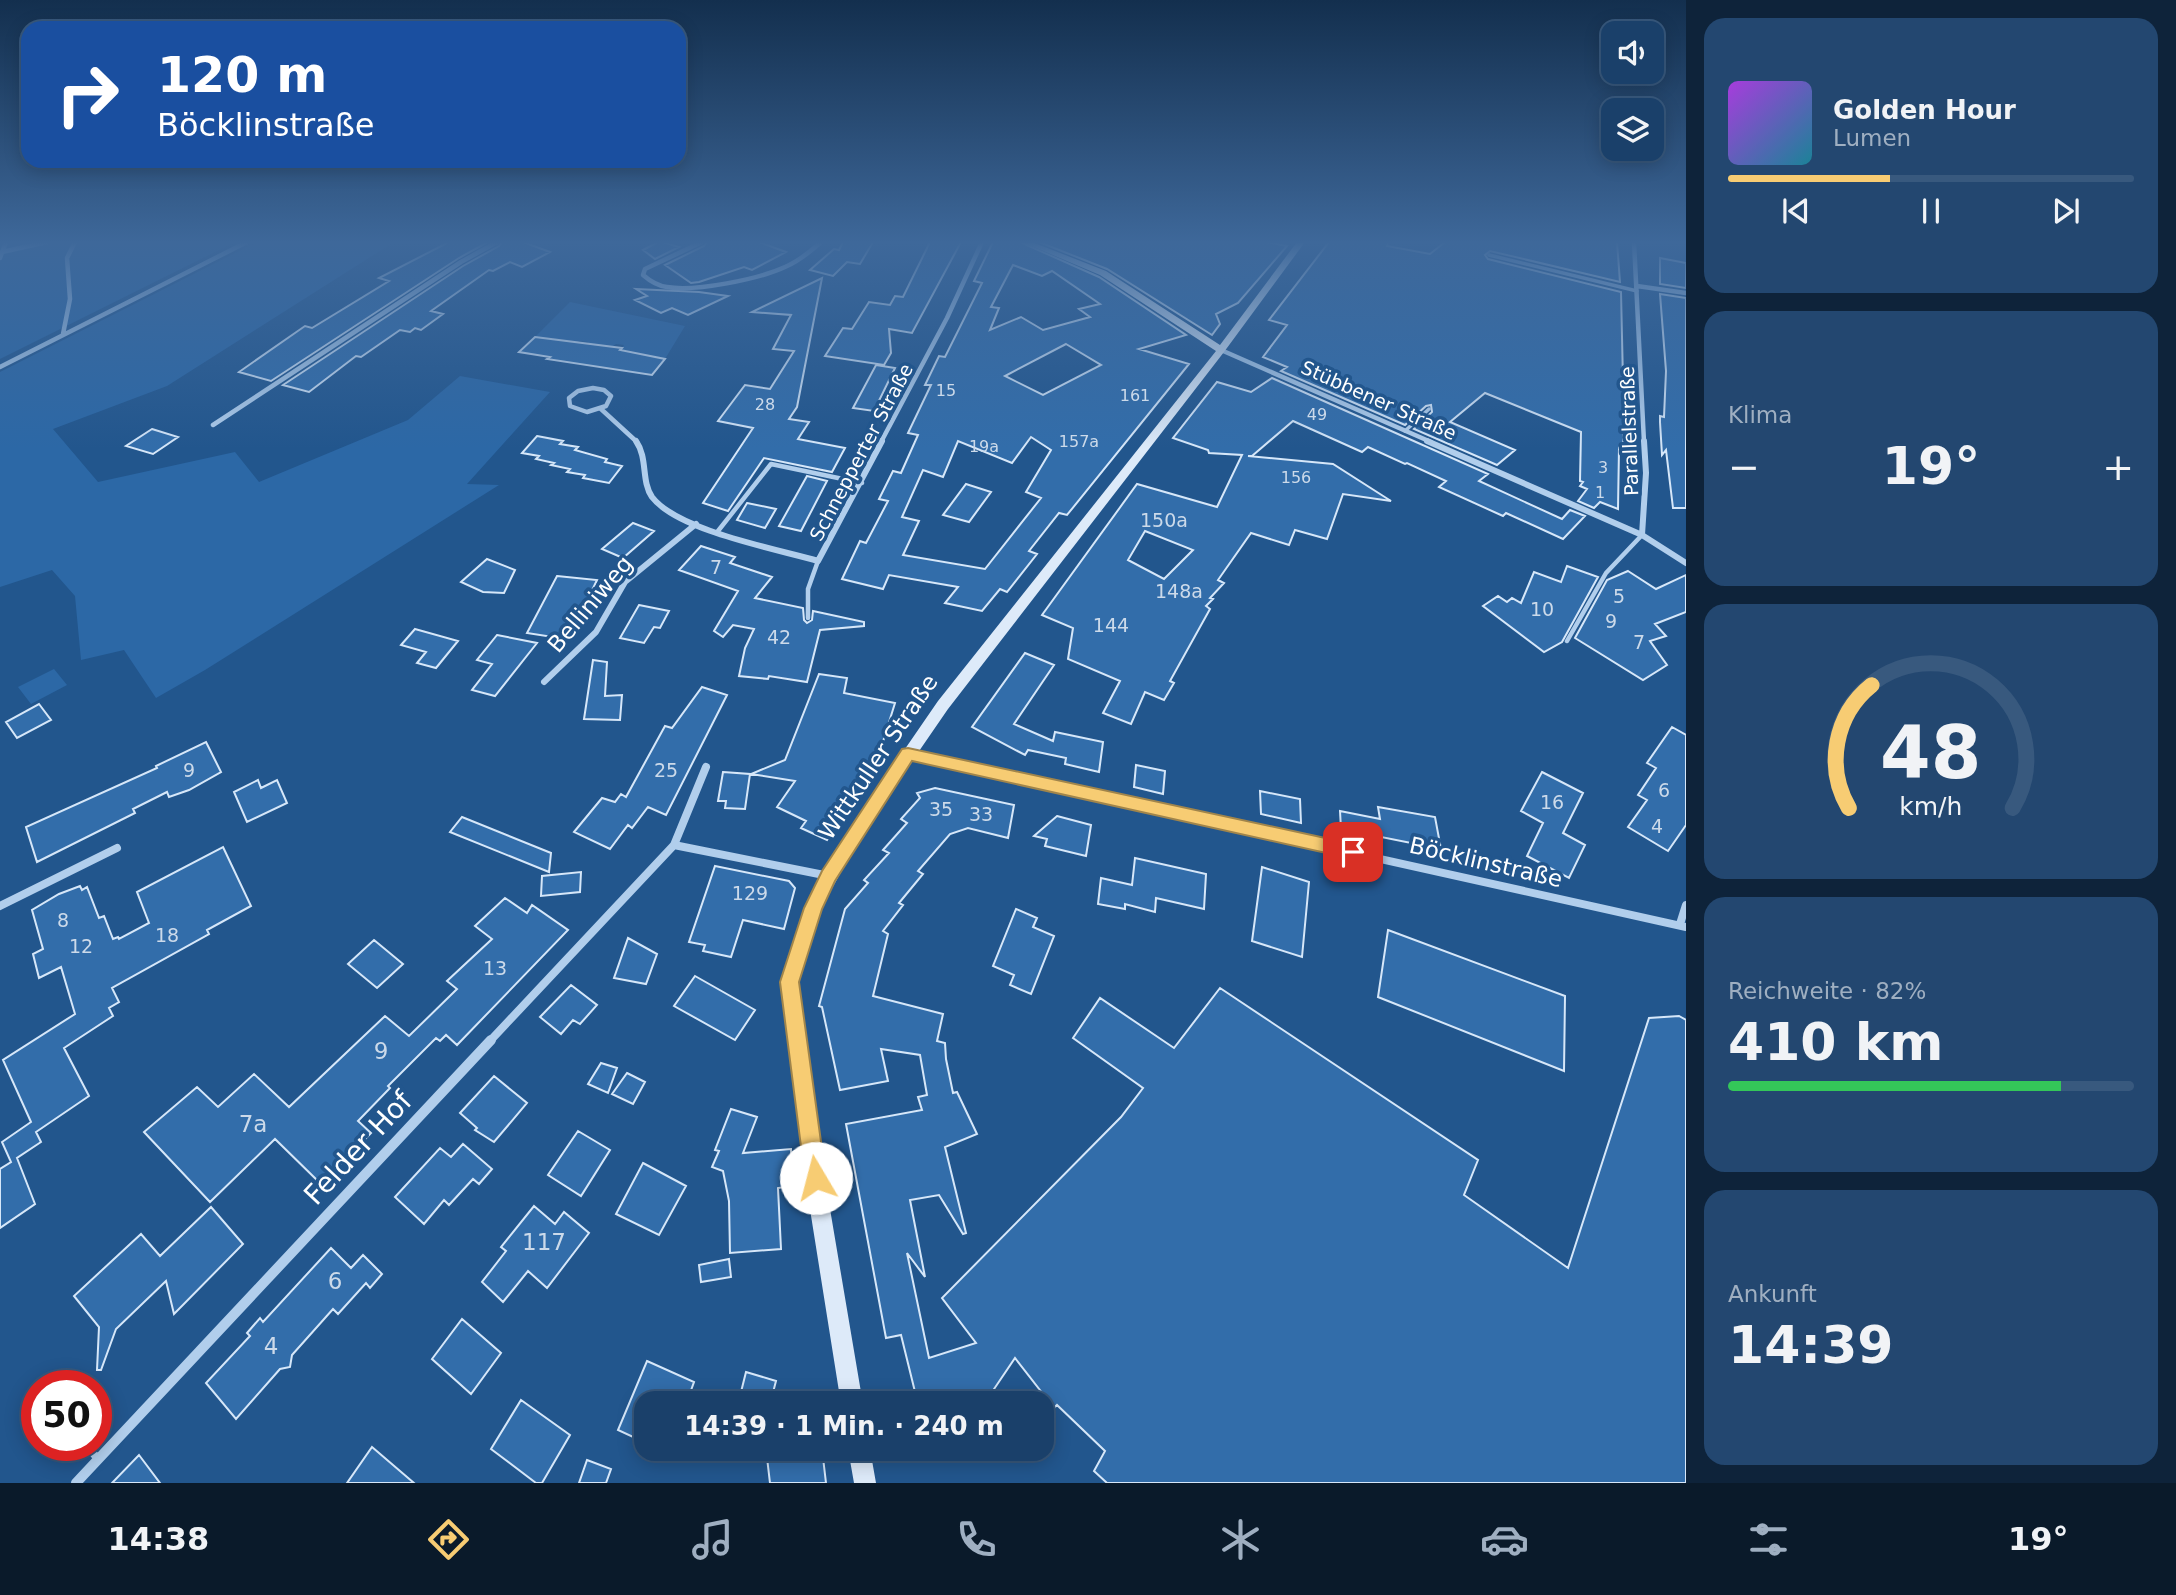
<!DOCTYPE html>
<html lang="de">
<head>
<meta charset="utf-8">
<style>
	:root { --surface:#1a406a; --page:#234770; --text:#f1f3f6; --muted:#9fafc1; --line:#38597e; --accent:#f7cc73 }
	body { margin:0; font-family:"DejaVu Sans",sans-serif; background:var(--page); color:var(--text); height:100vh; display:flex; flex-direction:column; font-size:26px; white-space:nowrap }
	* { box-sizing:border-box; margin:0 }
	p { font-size:23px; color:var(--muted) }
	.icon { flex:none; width:38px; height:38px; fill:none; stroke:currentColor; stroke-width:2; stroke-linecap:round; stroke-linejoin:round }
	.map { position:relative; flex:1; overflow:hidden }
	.drawer { display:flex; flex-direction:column; gap:18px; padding:18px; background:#0e233a; width:490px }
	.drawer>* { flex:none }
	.guide { position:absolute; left:21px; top:21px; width:665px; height:147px; border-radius:21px; box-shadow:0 4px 18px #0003,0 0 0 2px var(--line); background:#1a4fa0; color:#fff; overflow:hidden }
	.controls { position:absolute; left:1601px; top:21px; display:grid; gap:14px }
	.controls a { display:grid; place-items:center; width:63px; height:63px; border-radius:14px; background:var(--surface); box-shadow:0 4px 18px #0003,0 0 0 2px var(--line); font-size:35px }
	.speed { position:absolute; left:21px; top:1370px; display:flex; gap:14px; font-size:35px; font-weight:700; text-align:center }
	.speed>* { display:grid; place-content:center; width:91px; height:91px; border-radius:50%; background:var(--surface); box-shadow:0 4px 18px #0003,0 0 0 2px var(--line); line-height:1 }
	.speed .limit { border:10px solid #d22; background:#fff; color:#111 }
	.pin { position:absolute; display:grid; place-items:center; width:60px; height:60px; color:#fff; margin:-30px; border-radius:14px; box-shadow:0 4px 10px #0006 }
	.me { position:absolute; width:77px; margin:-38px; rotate:352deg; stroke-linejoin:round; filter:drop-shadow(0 0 5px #0008) }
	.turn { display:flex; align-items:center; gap:24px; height:147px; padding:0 21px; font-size:32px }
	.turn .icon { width:91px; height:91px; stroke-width:2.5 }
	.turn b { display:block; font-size:49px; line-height:60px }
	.big { font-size:52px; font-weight:700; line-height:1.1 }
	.drawer .card { flex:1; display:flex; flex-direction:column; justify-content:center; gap:10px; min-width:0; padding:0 24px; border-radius:21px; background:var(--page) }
	.drawer .dial { align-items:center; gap:0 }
	.dial svg { height:182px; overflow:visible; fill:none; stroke:var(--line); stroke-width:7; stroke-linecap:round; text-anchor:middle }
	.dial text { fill:var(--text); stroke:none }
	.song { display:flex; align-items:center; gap:21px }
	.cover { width:84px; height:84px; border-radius:10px; background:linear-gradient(135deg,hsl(280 70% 55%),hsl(190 70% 35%)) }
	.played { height:7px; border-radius:4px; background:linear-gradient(90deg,var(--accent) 40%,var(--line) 40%) }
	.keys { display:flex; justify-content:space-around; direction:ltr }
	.heat { display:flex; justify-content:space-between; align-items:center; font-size:38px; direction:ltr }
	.charge { height:10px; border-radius:5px; background:linear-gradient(90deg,#34c759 82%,var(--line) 0) }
	.trip { position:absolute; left:634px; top:1391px; width:420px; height:70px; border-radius:21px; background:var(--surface); box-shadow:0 4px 18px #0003,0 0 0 2px var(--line); font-weight:700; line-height:70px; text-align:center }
	.menu { display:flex; height:112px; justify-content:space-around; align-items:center; background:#0a1a2a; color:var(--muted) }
	.menu .icon { width:49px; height:49px }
	.menu .selected { color:var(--accent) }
	.menu b { font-size:32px; color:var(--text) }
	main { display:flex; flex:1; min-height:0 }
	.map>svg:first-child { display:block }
</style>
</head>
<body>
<main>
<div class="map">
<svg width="1686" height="1483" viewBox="0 0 1686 1483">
	<rect width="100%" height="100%" fill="#22568d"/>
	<!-- green -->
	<path fill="#2c68a6" d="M0 242H235L0 359Z
		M257 242H394L167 386 53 429 98 482 235 452 259 482 408 420 460 376 550 392 467 484 499 485 205 670 156 698 124 650 81 660 75 596 52 570 0 587V372Z
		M570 302 685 326 665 359 620 350 624 345 616 344 610 348H584L588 342 579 341 574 346 557 340 535 337Z
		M54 669 67 685 31 704 18 687Z"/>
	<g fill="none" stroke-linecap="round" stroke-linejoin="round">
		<!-- stream -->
		<path stroke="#a5c9ed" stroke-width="4.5" d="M2 252 47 242
			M0 258 6 242"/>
	</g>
	<!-- building -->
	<path fill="#326daa" stroke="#d6e7f9" stroke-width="2" fill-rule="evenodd" d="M449 242H488L459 258 271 381 239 372 305 326 312 328 389 281 379 278Z
		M502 242H523L550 252 522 267 510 262 493 271 489 270 431 311 443 314 421 330 415 328 410 332 400 330 361 357 356 356 309 392 283 385 463 266 499 246Z
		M658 242H662L679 247 655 259 643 250Z
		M707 242H759L786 252 752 270 744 267 699 282 691 283 665 265 704 246Z
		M843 242H873L860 264 847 262 833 276 810 270 834 249 839 250Z
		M930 242H961L912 333 889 329 891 353 884 365 825 356 843 328 852 329 869 302 890 305 895 296 903 297Z
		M993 242H1020L1099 277 1186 335 1139 349 1189 364 1067 515 1059 513 1029 551 1037 554 1007 592 1000 589 982 611 945 603 958 587 889 575 883 589 842 579 860 541 866 543 888 501 879 499 893 471 901 473 918 435 908 433 931 385H925L939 356 945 357 982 283 974 281ZM1013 265 1042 276 1052 271 1100 304 1079 309 1090 317 1043 330 1021 317 990 330 999 308 991 307ZM1066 344 1101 365 1043 395 1005 376ZM1031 437 1051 450 1026 492 1041 498 985 569 903 555 919 521 902 517 923 470 943 477 958 441 1012 463Z
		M1039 242H1266L1287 246 1238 303 1216 314 1220 324 1212 335 1107 269Z
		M1329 242H1388L1387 246 1430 254 1445 242H1617L1620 282 1490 251 1485 255 1488 259 1621 292 1624 426 1623 450 1619 448 1618 509 1600 502 1594 508 1578 501 1587 489 1580 486 1583 482 1580 481 1581 432 1485 393 1450 422 1515 450 1497 465 1414 429 1432 412 1431 405 1426 406 1405 425 1281 371 1287 367 1263 357 1287 325 1269 320Z
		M1660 258 1686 263V288L1660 284Z
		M822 278 797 407 789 419 809 422 798 439 845 448 832 472 764 458 728 511 703 503 753 428 718 421 745 385 770 389 794 351 773 349 791 315 752 312Z
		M636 289 699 292 728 296 688 315 672 308 661 313 635 300 647 296Z
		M1660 294 1686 298V508H1673L1666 450 1662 455 1660 422V416L1664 417 1666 371Z
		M535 337 622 348 620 350 665 359 652 375 547 359 550 357 519 352Z
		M876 365 895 368 874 411 853 408Z
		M1272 378 1488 474 1479 481 1562 519 1570 510 1585 516 1563 539 1506 513 1503 516 1439 487 1446 481 1407 463 1405 464 1368 447 1362 452 1293 421 1252 456H1248L1333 464 1391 501 1343 494 1327 539 1295 530 1289 545 1251 533 1218 580 1224 583 1210 598 1213 599 1206 606 1210 609 1170 681 1174 683 1164 700 1145 692 1131 724 1103 713 1120 681 1068 659 1073 628 1042 615 1137 484 1217 507 1242 455 1209 453 1208 450 1173 438 1217 382 1251 392ZM1145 531 1193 550 1164 579 1128 560Z
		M152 429 178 437 153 454 126 446Z
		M537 436 563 441 560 444 578 447 575 450 607 459 605 462 622 466 609 483 583 478 585 475 567 472 570 469 551 465 554 463 536 459 539 456 522 453Z
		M807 476 827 481 801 531 779 526Z
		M966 484 991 492 969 522 943 515Z
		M747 503 776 509 765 528 737 520Z
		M633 523 654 531 623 558 602 549Z
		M701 546 735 557 730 563 772 577 755 598 803 608 804 620 807 623 812 620 813 611 864 622V626L820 630 807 682 769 676 768 679 739 676 745 648 754 629 733 625 723 637 714 631 738 591 679 570Z
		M487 559 515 570 504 593 483 592 461 582Z
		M1567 566 1598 577 1562 642 1544 652 1483 606 1498 596 1507 602 1512 598 1521 603 1534 572 1561 582Z
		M1628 571 1656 589 1686 575V612L1655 624 1666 636 1650 641 1667 665 1643 680 1575 638 1607 580Z
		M557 576 597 580 578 620H569L559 638 527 633Z
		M639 605 669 611 660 628 654 627 644 643 620 638Z
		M415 629 458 641 436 668 417 663 426 652 401 645Z
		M497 635 537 643 495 696 472 690 492 664 477 660Z
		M1025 653 1054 665 1014 724 1053 741 1055 732 1103 742 1099 772 1065 764 1066 758 1028 750 1025 755 972 727Z
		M593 660 607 662 605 696 622 695 620 720 584 719Z
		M819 674 847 678 844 693 895 703 881 748 886 754 827 840 801 828 806 821 777 807 795 781 751 774 785 760Z
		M702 687 727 695 666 815 648 807 632 828 628 825 610 849 574 832 602 798 615 802 621 794 626 797 665 726 672 728Z
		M39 704 51 720 17 738 6 722Z
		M1672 727 1686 735V825L1668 851 1628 827 1647 800 1638 795 1656 768 1647 763Z
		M206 742 221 772 189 790 169 797 167 792 133 809 135 813 37 862 26 827 157 768 156 766Z
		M1136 765 1165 771 1163 794 1134 787Z
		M723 772 750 774 745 809 725 808 726 801H718Z
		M1542 772 1583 793 1563 833 1585 845 1569 878 1527 856 1543 823 1521 811Z
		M258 780 261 788 277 780 287 803 247 822 234 792Z
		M935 788 1014 805 1008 838 968 828 950 834 918 871 923 874 899 903 903 905 883 931 888 934 873 996 943 1014 937 1041 945 1043 946 1059 953 1093 957 1092 977 1134 945 1147 966 1233 963 1234 939 1195 910 1200 925 1277 907 1253 929 1358 976 1343 942 1298 1121 1117 1143 1088 1073 1038 1100 998 1174 1048 1220 988 1478 1160 1464 1195 1568 1268 1649 1018 1679 1016 1686 1020V1483H1107L1094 1471 1105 1451 1057 1405 1054 1408 1015 1358 988 1398 965 1404 963 1396 937 1404H918L901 1335 886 1338 846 1124 922 1110 918 1097 927 1095 920 1055 881 1049 888 1081 840 1090 822 1007 819 1006 845 909 868 883 864 880 889 853 883 850 907 823 901 819 920 798 917 793Z
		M1260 791 1300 799 1301 823 1261 814Z
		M1378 807 1435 817 1441 849 1341 829 1340 811 1380 819Z
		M1057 816 1091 825 1086 856 1045 846 1047 839 1034 836Z
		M462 817 551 853 549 872 450 832Z
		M223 847 251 906 207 930 209 934 112 988 119 1002 109 1008 113 1016 64 1048 89 1096 36 1132 41 1142 17 1158 35 1204 0 1228V1169L11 1162 2 1142 31 1122 3 1060 75 1014 61 967 39 978 33 954 43 949 32 910 59 894 80 886 82 890 87 887 99 918 104 916 113 939 118 937 119 939 149 923 137 892Z
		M1135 858 1206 874 1204 909 1156 898 1155 912 1125 904V909L1098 904 1101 878 1132 885Z
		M715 866 789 881 795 888 784 929 743 920 731 957 703 951 705 945 689 942Z
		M1262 867 1309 882 1302 957 1252 941Z
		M581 872 580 892 541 896 542 876Z
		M505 898 527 913 532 905 568 930 457 1045 446 1035 440 1041 436 1038 388 1086 390 1088 358 1121 371 1133 321 1184 275 1139 210 1202 144 1132 197 1087 218 1107 254 1074 289 1107 385 1016 409 1036 457 989 447 981 492 939 475 926Z
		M1016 909 1037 918 1033 927 1054 936 1031 994 1010 985 1014 975 993 966Z
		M1388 930 1565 996 1564 1071 1378 997Z
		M628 938 657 954 646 984 614 978Z
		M374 940 403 964 377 988 348 964Z
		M695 976 755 1010 735 1040 674 1006Z
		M571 985 597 1005 580 1024 573 1020 561 1034 540 1017Z
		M601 1063 617 1068 608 1093 588 1084Z
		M627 1073 645 1082 633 1104 612 1094Z
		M494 1076 527 1103 494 1142 475 1130 477 1128 460 1113Z
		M731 1109 757 1117 743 1153 791 1149 792 1186 778 1188 781 1249 730 1253 729 1201 723 1171 712 1167 719 1151 715 1150Z
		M578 1131 610 1150 581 1196 548 1175Z
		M463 1144 492 1169 479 1184 473 1179 449 1205 444 1200 424 1224 395 1197 440 1148 451 1157Z
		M643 1163 686 1186 659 1235 616 1214Z
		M534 1206 555 1224 564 1212 589 1233 547 1288 528 1271 503 1302 482 1282 506 1251 501 1247Z
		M211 1207 243 1244 174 1314 166 1281 116 1329 101 1370H97L99 1327 74 1296 141 1234 160 1256Z
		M331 1248 351 1268 363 1255 382 1274 370 1288 366 1283 338 1314 333 1309 292 1355 290 1367 280 1369 236 1419 206 1383 250 1336 247 1333 260 1318 263 1322Z
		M729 1259 731 1277 701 1282 699 1265Z
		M462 1319 501 1353 471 1394 432 1359Z
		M647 1361 694 1382 686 1404H646V1443L618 1430Z
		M746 1372 776 1381 770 1404H738Z
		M521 1400 570 1435 542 1483H536L491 1449Z
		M372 1447 414 1483H347Z
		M766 1449H822L826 1483H770Z
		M139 1455 160 1483H112Z
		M587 1460 611 1469 606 1483H579Z"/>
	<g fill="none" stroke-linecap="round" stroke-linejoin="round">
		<!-- lane-far2 -->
		<path stroke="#b1ceec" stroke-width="3.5" d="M1489 255 1637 291
			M1405 431 1429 409"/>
		<!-- lane-far1 -->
		<path stroke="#b1ceec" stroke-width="4.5" d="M718 531 771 464 862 483
			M808 618V589L818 561
			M1567 641 1606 573 1642 535"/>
		<!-- lane -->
		<path stroke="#b1ceec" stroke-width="8" d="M87 1446 98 1459"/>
		<!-- street-far3 -->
		<path stroke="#b1ceec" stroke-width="4.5" d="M702 242 645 269 643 275C650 281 658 286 667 287 695 292 759 279 785 267 799 261 810 252 821 242
			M1634 242 1644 442
			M1637 286 1686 293
			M63 334 70 299 67 258 75 242
			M1221 350 1431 442
			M0 367 247 242
			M593 388 604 390 611 396 606 406 587 412 570 406 569 398 578 391Z
			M601 409 637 442
			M213 425 461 262 497 242
			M881 442 947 318 982 242"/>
		<!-- street-far2 -->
		<path stroke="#b1ceec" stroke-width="6" d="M636 441C648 458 641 481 652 497 678 531 777 549 818 561L882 441
			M1427 441 1642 535 1686 563
			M1642 535 1646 473 1644 441
			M544 682 596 632 625 582 696 524"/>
		<!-- street-far1 -->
		<path stroke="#b1ceec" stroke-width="8" d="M908 754 1686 927
			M674 845 829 876
			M0 906 117 848
			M1680 924 1686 905
			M489 1042 674 845 706 767"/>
		<!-- street -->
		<path stroke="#b1ceec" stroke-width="10" d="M76 1483 491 1040"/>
		<!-- secondary -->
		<path fill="#ddeaf9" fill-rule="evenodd" d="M1022 242H1032L1106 271 1220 345 1297 242H1305L1224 352 948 709 862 834 820 910 798 982 829 1203 863 1404H841L809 1203 782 982 805 908 852 826 938 701 1216 351 1100 275Z
			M848 1449H870L876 1483H854Z"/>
	</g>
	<!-- sky -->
	<linearGradient id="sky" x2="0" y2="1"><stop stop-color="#132f4e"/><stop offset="0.54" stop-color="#3e689a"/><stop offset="1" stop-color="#3e689a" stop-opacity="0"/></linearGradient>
	<rect width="1686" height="449" fill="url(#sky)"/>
	<!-- route -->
	<path fill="#f7cc73" stroke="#a1854b" stroke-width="2" d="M908 748 1353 844 1359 846 1362 852 1359 857 1353 859 912 761 835 881 822 909 799 982 826 1178 823 1186 816 1189 808 1186 805 1178 780 982 804 908 822 871 902 749Z"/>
	<g text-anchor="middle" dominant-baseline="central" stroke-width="7" stroke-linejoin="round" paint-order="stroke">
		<!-- far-number labels -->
		<g font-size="16" fill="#ccdaea">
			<text x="946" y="390">15</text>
			<text x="1135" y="395">161</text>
			<text x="765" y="404">28</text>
			<text x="1317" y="414">49</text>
			<text x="1079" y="441">157a</text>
			<text x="984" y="446">19a</text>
			<text x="1603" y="467">3</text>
			<text x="1296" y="477">156</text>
			<text x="1600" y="492">1</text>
		</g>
		<!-- far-street labels -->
		<g font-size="19" fill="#fff" stroke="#22568d">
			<text transform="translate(1379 400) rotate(24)">Stübbener Straße</text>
			<text transform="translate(1629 431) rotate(-92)">Parallelstraße</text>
			<text transform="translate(861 452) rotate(-62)">Schnepperter Straße</text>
		</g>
		<!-- number labels -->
		<g font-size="19" fill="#ccdaea">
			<text x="1164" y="520">150a</text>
			<text x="716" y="567">7</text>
			<text x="1179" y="591">148a</text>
			<text x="1619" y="596">5</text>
			<text x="1542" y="609">10</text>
			<text x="1611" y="621">9</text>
			<text x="1111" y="625">144</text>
			<text x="779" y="637">42</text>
			<text x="1639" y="642">7</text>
			<text x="189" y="770">9</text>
			<text x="666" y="770">25</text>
			<text x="1664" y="790">6</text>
			<text x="1552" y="802">16</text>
			<text x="941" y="809">35</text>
			<text x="981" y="814">33</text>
			<text x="1657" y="826">4</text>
			<text x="750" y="893">129</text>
			<text x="63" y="920">8</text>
			<text x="167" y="935">18</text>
			<text x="81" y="946">12</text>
			<text x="495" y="968">13</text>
		</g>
		<!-- street labels -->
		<g font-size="23" fill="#fff" stroke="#22568d">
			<text transform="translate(590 604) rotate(-50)">Belliniweg</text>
			<text transform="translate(878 757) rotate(-56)">Wittkuller Straße</text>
			<text transform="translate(1486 862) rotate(13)">Böcklinstraße</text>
		</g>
		<!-- near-number labels -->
		<g font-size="23" fill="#ccdaea">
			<text x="381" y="1051">9</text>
			<text x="253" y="1124">7a</text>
			<text x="544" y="1242">117</text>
			<text x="335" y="1281">6</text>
			<text x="271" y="1346">4</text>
		</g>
		<!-- near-street labels -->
		<g font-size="28" fill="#fff" stroke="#22568d">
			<text transform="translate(358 1148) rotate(-47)">Felder Hof</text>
		</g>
	</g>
</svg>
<div class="controls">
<a><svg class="icon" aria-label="sound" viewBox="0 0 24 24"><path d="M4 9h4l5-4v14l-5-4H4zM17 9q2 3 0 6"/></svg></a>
<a><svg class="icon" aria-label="layers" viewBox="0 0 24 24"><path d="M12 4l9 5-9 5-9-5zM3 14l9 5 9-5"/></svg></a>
</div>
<div class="speed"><div class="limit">50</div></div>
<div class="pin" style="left:1353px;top:852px;background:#d93025"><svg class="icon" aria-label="arrive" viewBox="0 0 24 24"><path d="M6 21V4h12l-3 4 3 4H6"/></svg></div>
<svg class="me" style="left:816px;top:1178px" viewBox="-20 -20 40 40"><circle r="19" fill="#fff"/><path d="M0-13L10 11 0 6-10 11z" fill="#f7cc73"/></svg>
<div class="trip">14:39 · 1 Min. · 240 m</div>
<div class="guide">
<div class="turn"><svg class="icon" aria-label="right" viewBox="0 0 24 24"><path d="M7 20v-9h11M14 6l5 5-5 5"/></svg><div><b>120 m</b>Böcklinstraße</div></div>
</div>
</div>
<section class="drawer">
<div class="card">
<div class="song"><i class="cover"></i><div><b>Golden Hour</b><p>Lumen</p></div></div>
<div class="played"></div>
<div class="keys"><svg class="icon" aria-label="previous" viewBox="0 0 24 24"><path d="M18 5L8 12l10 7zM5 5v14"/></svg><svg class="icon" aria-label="pause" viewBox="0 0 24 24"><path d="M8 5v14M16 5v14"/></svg><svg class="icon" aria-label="next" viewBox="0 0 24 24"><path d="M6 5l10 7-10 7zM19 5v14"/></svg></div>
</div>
<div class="card"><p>Klima</p>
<div class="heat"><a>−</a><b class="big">19°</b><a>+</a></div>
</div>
<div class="card dial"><svg viewBox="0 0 100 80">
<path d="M14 69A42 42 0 1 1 86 69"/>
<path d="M14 69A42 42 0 0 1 24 15" stroke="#f7cc73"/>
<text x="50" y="56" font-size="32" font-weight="700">48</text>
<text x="50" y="72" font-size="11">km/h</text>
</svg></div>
<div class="card"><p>Reichweite · 82%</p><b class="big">410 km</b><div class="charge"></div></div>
<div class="card"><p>Ankunft</p><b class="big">14:39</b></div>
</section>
</main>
<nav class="menu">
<b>14:38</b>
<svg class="icon selected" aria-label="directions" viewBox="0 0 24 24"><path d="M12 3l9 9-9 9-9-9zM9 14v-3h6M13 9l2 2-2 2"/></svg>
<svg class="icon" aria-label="music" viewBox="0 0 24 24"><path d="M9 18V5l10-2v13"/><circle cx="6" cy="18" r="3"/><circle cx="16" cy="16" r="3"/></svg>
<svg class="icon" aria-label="phone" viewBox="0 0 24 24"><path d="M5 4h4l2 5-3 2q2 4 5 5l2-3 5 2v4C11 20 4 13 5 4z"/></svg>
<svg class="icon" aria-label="climate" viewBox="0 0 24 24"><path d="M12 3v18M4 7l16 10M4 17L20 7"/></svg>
<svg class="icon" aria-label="car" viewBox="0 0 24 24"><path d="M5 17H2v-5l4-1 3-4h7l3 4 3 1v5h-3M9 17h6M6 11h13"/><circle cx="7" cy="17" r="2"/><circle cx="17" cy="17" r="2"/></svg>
<svg class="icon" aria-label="filters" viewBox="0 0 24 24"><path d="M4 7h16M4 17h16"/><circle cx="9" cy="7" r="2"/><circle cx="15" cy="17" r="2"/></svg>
<b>19°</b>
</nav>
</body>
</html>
